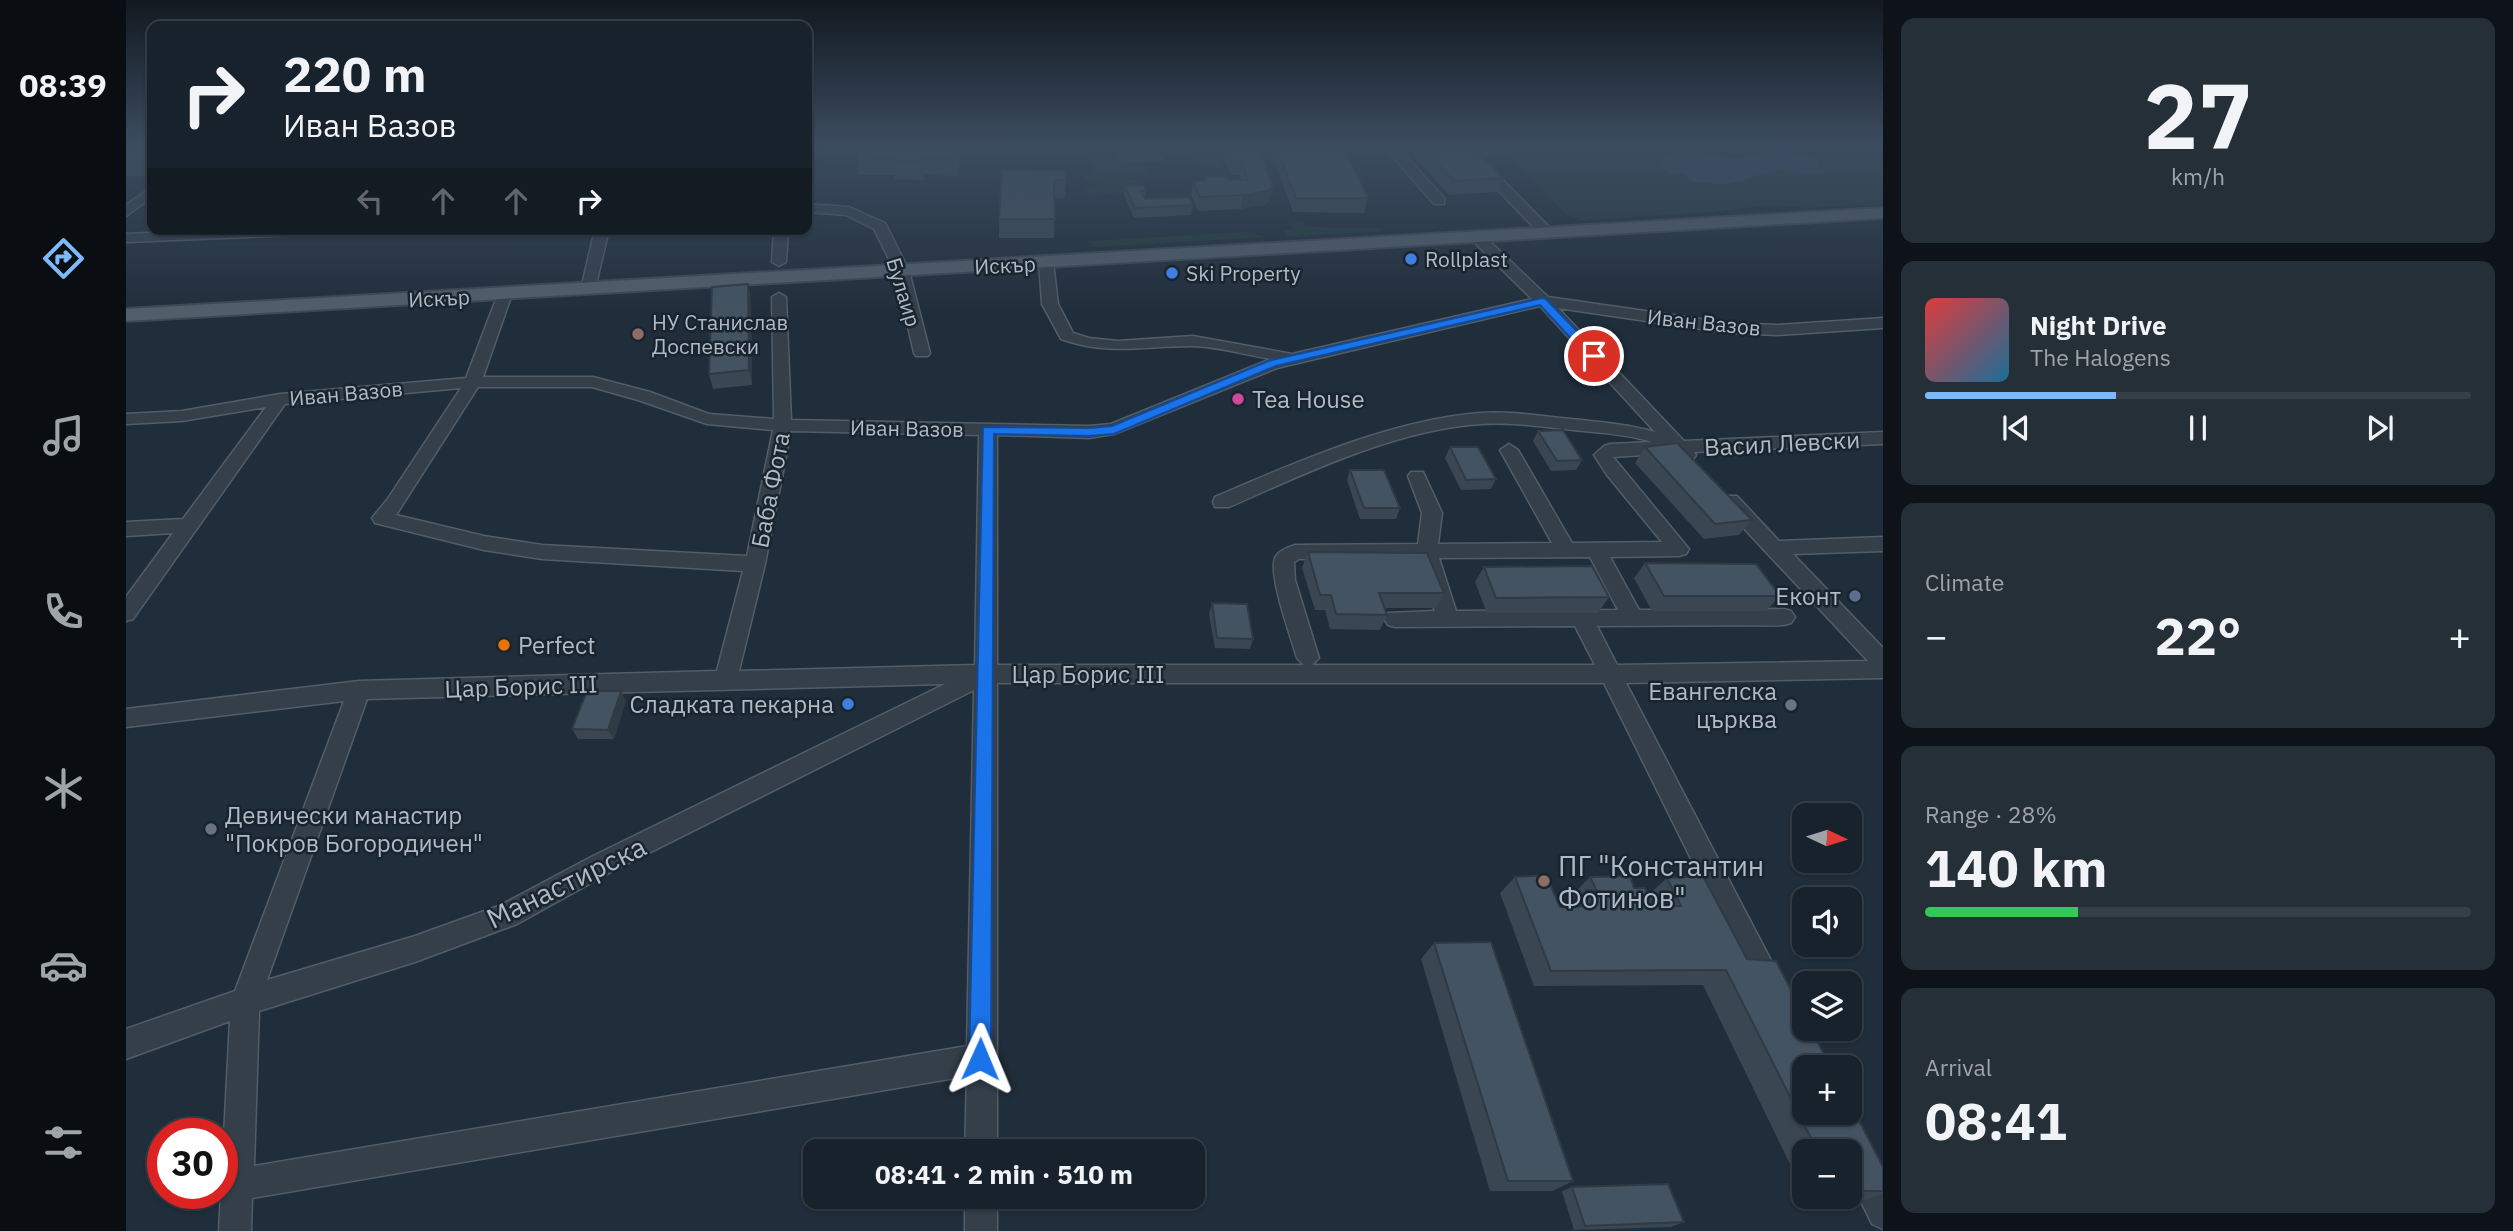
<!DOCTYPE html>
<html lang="en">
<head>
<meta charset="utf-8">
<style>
	:root { --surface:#18222c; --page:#252f38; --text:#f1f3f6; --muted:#9fa4a9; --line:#363f48; --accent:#7ebafb }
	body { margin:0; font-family:"IBM Plex Sans",sans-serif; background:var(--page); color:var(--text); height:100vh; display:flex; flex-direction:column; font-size:26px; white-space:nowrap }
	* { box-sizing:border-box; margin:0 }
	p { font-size:23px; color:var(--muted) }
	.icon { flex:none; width:38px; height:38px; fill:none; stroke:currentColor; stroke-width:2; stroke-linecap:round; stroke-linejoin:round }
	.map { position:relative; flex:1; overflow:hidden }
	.sheet { display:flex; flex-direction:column; gap:18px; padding:18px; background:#0d1318; width:630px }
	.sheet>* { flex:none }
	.guide { position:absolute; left:21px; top:21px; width:665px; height:214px; border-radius:14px; box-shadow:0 2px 5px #0004,0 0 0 2px var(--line); background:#18222c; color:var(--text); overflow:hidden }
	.needle { width:46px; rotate:94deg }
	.controls { position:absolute; left:1666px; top:803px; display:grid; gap:14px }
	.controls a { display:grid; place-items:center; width:70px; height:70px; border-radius:14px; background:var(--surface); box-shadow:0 2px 5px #0004,0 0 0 2px var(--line); font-size:35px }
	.speed { position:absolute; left:21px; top:1118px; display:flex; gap:14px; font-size:35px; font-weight:700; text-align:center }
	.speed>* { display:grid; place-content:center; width:91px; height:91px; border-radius:50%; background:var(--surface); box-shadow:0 2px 5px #0004,0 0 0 2px var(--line); line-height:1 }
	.speed .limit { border:10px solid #d22; background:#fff; color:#111 }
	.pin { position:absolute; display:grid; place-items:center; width:60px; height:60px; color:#fff; margin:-30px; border:4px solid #fff; border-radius:50%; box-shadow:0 2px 7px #0007 }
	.me { position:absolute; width:77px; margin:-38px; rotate:1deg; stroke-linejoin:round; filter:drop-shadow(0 0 5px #0008) }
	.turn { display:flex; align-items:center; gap:24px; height:147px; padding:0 21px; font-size:32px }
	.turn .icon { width:91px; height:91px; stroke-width:2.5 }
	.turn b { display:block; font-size:49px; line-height:60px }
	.lanes { display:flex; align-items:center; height:66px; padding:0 21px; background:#0003; justify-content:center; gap:35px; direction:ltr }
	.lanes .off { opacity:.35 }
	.big { font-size:52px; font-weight:800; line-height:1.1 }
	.sheet .card { flex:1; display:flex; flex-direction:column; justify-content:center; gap:10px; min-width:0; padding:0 24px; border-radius:14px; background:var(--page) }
	.sheet .dial { align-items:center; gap:0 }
	.dial b { font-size:91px; line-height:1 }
	.song { display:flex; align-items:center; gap:21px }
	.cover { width:84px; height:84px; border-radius:10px; background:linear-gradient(135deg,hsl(0 70% 55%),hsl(200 70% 35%)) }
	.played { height:7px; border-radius:4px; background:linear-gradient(90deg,var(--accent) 35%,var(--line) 35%) }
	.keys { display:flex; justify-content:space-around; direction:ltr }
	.heat { display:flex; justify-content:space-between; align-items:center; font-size:38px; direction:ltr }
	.charge { height:10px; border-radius:5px; background:linear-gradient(90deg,#34c759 28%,var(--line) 0) }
	.trip { position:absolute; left:677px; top:1139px; width:402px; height:70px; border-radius:14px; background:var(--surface); box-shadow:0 2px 5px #0004,0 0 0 2px var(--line); font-weight:800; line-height:70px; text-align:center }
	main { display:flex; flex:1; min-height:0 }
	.dock { display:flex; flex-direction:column; width:126px; justify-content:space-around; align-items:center; background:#0a0e12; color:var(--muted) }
	.dock .icon { width:49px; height:49px }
	.dock .current { color:var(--accent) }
	.dock b { font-size:32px; color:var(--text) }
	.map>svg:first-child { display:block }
</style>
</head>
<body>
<main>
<nav class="dock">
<b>08:39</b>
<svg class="icon current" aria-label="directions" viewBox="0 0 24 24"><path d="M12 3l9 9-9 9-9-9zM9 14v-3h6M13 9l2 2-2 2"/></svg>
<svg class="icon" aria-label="music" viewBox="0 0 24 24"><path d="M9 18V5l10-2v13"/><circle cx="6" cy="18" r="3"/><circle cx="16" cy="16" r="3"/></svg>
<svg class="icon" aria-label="phone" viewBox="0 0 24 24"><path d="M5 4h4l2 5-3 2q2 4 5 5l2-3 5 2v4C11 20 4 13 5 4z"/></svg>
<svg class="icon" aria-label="climate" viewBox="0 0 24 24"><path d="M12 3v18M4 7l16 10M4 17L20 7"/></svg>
<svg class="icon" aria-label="car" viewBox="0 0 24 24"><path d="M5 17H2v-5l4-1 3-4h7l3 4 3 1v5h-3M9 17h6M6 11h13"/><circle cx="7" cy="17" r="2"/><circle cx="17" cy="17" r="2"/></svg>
<svg class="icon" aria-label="filters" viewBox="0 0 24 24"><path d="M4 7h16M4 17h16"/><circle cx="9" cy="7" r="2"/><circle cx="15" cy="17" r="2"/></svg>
</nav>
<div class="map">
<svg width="1757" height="1231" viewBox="0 0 1757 1231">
	<rect width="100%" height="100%" fill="#202d3a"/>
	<!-- green -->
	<path fill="#223a3b" d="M1031 144H1254L1257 147 1139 145 1144 161 1095 160 1097 170 1068 164 1065 158 1034 155Z
		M1342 144H1754L1757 147V204L1680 208 1641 205 1590 212 1458 220 1441 215 1382 156 1358 157 1419 220 1432 221 1418 222Z
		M965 158H992L993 162H1002L1023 170 1024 176 1000 177 1001 180H1011L1017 194 962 196 959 187 986 186 984 180H958L957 174 966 173Z
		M1177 221 1179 227 1256 228V230L1250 232 1160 236 1157 231 1166 230 1165 224Z
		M1119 232 1141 237 967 247 964 241Z"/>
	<!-- water -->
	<path fill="#334b62" d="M1648 152 1686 157 1692 159V165L1701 171C1684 178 1669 169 1652 170 1634 172 1625 179 1610 182 1595 186 1580 183 1565 181L1559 174 1542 173 1533 165 1534 159C1554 144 1582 158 1605 158 1619 158 1634 155 1648 152Z"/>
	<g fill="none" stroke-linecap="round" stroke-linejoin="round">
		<defs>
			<path id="minor" d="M1256 144H1269L1318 198V204H1308Z
				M1328 144H1341L1426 230V236H1416Z
				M26 187V197L0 216V205Z
				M681 204 723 207 759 223 783 271 804 353 802 356H790L788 353 769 271 748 229 720 215 681 212Z
				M113 229H227L220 233 0 242V234Z
				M469 229H483L469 289 462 293 455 289Z
				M648 229H662L660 262 653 266 646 262Z
				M1351 233 1356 234 1422 297 1602 323 1651 325 1757 318V328L1651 335 1602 333 1432 308 1558 441 1757 432V444L1568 452 1570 455 1567 459 1561 461 1549 453 1487 457 1563 549 1560 554 1553 556 1484 557 1513 610 1658 609 1665 611 1669 617 1665 623 1658 625 1471 626 1491 665 1742 661 1597 506 1595 501 1597 496H1611L1653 541 1757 537V551L1667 554 1757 648V678L1500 683 1652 974 1656 984 1652 994 1642 998 1632 994 1478 683H871V1152H839L841 1076 126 1198 125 1231H93L104 1021 0 1059V1029L109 991 218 701 0 727V709L233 681 591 671 617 571 416 559 358 550 249 523 246 518 261 500 335 388 159 404 7 619 0 621V597L47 533 0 536V522L57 519 140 407 56 421 0 424V414L56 411 154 394 340 378 372 294 379 290 386 294 357 377H467L524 392 583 414 648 419 646 297 653 293 660 297 665 420 963 426 985 424 1145 359C1119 355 1091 346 1065 346 1018 346 982 356 935 339L916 304 913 262 915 259H925L927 262 932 304 947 333 963 338 992 341 1067 336 1166 354 1406 299 1346 240V234ZM1414 306 1529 432C1501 424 1473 422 1445 419 1415 416 1384 411 1354 413 1265 420 1171 462 1089 497L1087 502 1089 507H1103C1180 473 1271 429 1356 424 1387 422 1417 427 1447 430 1473 433 1501 434 1526 442L1484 444 1478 446 1468 455 1481 475 1536 542 1446 543 1392 450 1383 444 1374 450 1426 543 1312 544 1316 513 1297 472H1285L1282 476 1296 513 1292 544 1169 545C1163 547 1154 550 1150 556 1140 570 1166 640 1171 658L1178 665H871V435L963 438 988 434 1151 368ZM352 387H466L512 400 581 424 647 430 621 556 416 545 358 536 270 515ZM665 431 853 435 849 665 613 671 639 564ZM1464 557 1492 610 1330 611 1313 558ZM1293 558 1301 591 1309 611 1262 613 1258 619 1262 625 1269 627 1449 626 1469 665H1186L1193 658 1169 580 1168 562 1173 559ZM819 684 467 856 375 905 289 936 141 980 241 699ZM848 690 841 1046 128 1166 133 1011 289 962 391 924 485 872Z
				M1736 1155 1747 1160 1757 1179V1229L1746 1224 1724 1179 1725 1160Z
				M839 1197H871V1231H839Z"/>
			<path id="major" d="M1757 208V218L0 321V309Z"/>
		</defs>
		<!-- minor casing -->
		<use href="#minor" stroke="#515d67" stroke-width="3"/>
		<!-- major casing -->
		<use href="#major" stroke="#3d4853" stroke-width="4"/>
		<!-- minor -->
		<use href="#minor" fill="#343f4a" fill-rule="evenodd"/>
		<!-- major -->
		<use href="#major" fill="#525e6a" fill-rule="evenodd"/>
	</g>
	<!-- wall -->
	<path fill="#3a4753" d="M0 144H26L23 176H0Z
		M735 144H837L833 176 798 175V180L769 179V175H733L731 156Z
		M989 144H1019L1020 149 1038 153 1037 162H993Z
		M1145 144H1216L1242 198 1238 213 1167 212 1144 150Z
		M1278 144H1343L1377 178 1371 192 1323 195Z
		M1348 144H1379L1381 146 1378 156 1357 157 1347 146Z
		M1102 146 1132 147 1144 201 1138 205 1115 209 1072 211 1065 195 1067 181H1078L1079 177 1115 180 1114 175H1104L1099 160Z
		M940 171 939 198H929L928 238H873V219Z
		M999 186 1020 191 1019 199 1067 205 1065 215 1008 218 998 195Z
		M625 299 626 385 587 389 583 374Z
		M1412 431 1456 460 1450 470 1425 471 1407 441Z
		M1324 447 1370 479 1365 489 1335 490 1319 458Z
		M1519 447 1626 520 1613 535 1578 539 1509 463Z
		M1224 470 1274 508 1270 519H1234L1221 480Z
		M1182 552 1318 593 1310 608H1258L1261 615 1254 630 1204 629 1199 610H1189L1176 568Z
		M1519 563 1654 596 1640 611H1526L1508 578Z
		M1358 567 1483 597 1472 613H1361L1349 582Z
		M1086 603 1127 639 1124 649 1089 648 1083 614Z
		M500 701 488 739H452L446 729Z
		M1389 877 1434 907H1443L1450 900 1447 894 1464 877 1508 888 1522 895 1541 878 1621 959 1757 1167V1194L1738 1200 1682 1201 1680 1197H1724V1152H1678V1193L1577 985 1408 986 1374 893Z
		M1308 943 1447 1181 1427 1191H1364L1295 959Z
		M1446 1187 1558 1222 1545 1227 1448 1230 1436 1191Z"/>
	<!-- shaded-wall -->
	<path fill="#2f3a44" d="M834 144H837L833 176 832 157Z
		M26 153V174L23 176 14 162Z
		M1147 187 1144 201 1138 205 1115 209 1117 195Z
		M622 284 625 299 626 385 623 370Z
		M495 691 500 701 488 739 482 730Z"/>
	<!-- building -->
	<path fill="#435361" stroke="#2f3a44" stroke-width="2" d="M0 144H26V153L14 162H0Z
		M735 144H834L832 157H797V161H768L769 157 731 156Z
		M992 144H1019L1020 149H1035L1038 153H993Z
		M1149 144H1216L1242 198H1170Z
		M1294 144H1343L1377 178 1328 181Z
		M1357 144H1379L1381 146 1360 147Z
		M1102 146 1132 147 1147 187 1141 191 1117 195 1074 197 1067 181H1080L1079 177H1101L1103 180H1122L1116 162 1106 161Z
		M876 170 940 171 939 180H928L929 219H873Z
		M1018 185 1020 191H1015L1019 199 1063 197 1067 205 1009 208 999 186Z
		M622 284 623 370 583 374 586 287Z
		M1437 430 1456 460 1431 461 1412 431Z
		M1551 443 1626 520 1589 524 1519 447Z
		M1324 447H1352L1370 479 1340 480Z
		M1224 470H1258L1274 508H1238Z
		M1182 552 1301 553 1318 593H1253L1261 615 1210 614 1205 595H1194Z
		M1519 563 1630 564 1654 596H1538Z
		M1466 566 1483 597 1370 598 1358 567Z
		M1086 603 1121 604 1127 639 1091 638Z
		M461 691H495L482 730 446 729Z
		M1420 875 1434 907 1466 906 1460 890 1471 891 1464 877 1504 876 1508 888H1519L1527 906H1555L1541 878 1577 876 1621 959 1650 961 1678 1015V1029H1685L1705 1068H1678V1113H1724V1103L1757 1167V1191H1724V1152H1692L1600 970 1425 971 1389 877Z
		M1365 942 1447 1181H1382L1308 943Z
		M1542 1184 1558 1222 1459 1226 1446 1187Z"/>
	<!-- sky -->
	<linearGradient id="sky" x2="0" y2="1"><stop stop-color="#121920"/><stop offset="0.46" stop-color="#3c4c60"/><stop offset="1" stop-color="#3c4c60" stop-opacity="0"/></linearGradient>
	<rect width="1757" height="316" fill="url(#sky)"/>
	<!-- route -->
	<path fill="#1a73e8" stroke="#114b97" stroke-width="2" d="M1416 298 1420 299 1473 354V359H1464L1414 305 1150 366 988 434 963 436 868 434 865 1059 862 1067 854 1070 846 1067 843 1059 857 427 963 428 986 426 1142 361Z"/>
	<!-- markers -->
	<g fill="#3f7fe0" stroke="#19242e" stroke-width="2.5">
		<circle cx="1285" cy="259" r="7"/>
		<circle cx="1046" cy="273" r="7"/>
		<circle cx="722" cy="704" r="7"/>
	</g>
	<g fill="#8d6e63" stroke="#19242e" stroke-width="2.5">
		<circle cx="512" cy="334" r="7"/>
		<circle cx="1418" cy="881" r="7"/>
	</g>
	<circle fill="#d1479c" stroke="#19242e" stroke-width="2.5" cx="1112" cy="399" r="7"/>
	<circle fill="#5c6f8a" stroke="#19242e" stroke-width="2.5" cx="1729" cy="596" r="7"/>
	<circle fill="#e8710a" stroke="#19242e" stroke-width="2.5" cx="378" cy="645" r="7"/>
	<g fill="#6b7280" stroke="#19242e" stroke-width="2.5">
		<circle cx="1665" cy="705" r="7"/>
		<circle cx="85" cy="829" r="7"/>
	</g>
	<g text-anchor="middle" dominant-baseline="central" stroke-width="5" stroke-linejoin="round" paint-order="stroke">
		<!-- far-poi labels -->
		<g font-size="21" fill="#aebac6" stroke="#19242e" text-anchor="start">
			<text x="1299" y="259">Rollplast</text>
			<text x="1060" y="273">Ski Property</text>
			<text x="526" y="322">НУ Станислав<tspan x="526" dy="24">Доспевски</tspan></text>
		</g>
		<!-- far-street labels -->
		<g font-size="21" fill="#aebac6" stroke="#19242e">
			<text transform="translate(879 265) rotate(-3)">Искър</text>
			<text transform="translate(778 292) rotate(73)">Булаир</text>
			<text transform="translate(313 298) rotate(-3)">Искър</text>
			<text transform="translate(1578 322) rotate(6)">Иван Вазов</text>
			<text transform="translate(220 393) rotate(-5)">Иван Вазов</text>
			<text transform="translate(781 428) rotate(1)">Иван Вазов</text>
		</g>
		<!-- poi labels -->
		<g font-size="24" fill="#aebac6" stroke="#19242e" text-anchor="start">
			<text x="1126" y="399">Tea House</text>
			<text x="1715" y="596" text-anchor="end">Еконт</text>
			<text x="392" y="645">Perfect</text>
			<text x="1651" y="691" text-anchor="end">Евангелска<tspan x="1651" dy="28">църква</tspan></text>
			<text x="708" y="704" text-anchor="end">Сладката пекарна</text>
			<text x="99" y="815">Девически манастир<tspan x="99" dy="28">"Покров Богородичен"</tspan></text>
		</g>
		<!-- street labels -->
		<g font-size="24" fill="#aebac6" stroke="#19242e">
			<text transform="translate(1656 443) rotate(-3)">Васил Левски</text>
			<text transform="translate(644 490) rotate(-79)">Баба Фота</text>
			<text x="962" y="674">Цар Борис III</text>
			<text transform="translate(395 686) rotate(-2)">Цар Борис III</text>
		</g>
		<!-- near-poi labels -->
		<g font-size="28" fill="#aebac6" stroke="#19242e" text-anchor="start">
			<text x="1432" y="865">ПГ "Константин<tspan x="1432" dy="32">Фотинов"</tspan></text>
		</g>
		<!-- near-street labels -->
		<g font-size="28" fill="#aebac6" stroke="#19242e">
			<text transform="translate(440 882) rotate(-26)">Манастирска</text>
		</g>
	</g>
</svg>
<div class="controls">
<a><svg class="needle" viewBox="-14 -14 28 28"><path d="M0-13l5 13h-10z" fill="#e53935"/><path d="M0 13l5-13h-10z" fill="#9fa4a9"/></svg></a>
<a><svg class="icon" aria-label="sound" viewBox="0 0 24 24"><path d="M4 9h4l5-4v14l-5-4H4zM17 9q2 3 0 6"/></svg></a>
<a><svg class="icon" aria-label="layers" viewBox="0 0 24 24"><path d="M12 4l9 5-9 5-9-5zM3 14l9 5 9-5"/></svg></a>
<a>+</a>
<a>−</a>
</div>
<div class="speed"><div class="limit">30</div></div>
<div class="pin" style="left:1468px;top:356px;background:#d93025"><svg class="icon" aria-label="arrive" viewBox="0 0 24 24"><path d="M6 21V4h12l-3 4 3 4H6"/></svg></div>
<svg class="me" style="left:854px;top:1059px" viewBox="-20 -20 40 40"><path d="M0-17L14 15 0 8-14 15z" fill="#1a73e8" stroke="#fff" stroke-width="4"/></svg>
<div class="trip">08:41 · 2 min · 510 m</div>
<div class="guide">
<div class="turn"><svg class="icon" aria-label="right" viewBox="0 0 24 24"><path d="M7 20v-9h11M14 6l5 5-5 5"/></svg><div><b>220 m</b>Иван Вазов</div></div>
<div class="lanes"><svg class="icon off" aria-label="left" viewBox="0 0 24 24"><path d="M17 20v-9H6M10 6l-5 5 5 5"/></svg><svg class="icon off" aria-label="ahead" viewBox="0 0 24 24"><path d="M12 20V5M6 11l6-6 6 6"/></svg><svg class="icon off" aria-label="ahead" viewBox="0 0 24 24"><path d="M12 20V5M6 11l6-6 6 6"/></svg><svg class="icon" aria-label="right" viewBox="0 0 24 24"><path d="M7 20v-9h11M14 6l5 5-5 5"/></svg></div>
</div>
</div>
<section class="sheet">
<div class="card dial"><b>27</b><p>km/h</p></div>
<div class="card">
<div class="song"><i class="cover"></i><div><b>Night Drive</b><p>The Halogens</p></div></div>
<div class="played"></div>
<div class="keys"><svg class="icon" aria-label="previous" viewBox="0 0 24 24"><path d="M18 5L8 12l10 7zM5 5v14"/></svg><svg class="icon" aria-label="pause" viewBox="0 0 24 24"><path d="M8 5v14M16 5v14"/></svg><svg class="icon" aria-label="next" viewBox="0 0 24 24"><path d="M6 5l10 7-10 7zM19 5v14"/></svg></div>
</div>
<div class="card"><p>Climate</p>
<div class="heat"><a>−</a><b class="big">22°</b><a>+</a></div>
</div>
<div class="card"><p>Range · 28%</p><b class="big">140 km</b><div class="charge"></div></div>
<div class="card"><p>Arrival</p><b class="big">08:41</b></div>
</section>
</main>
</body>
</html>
